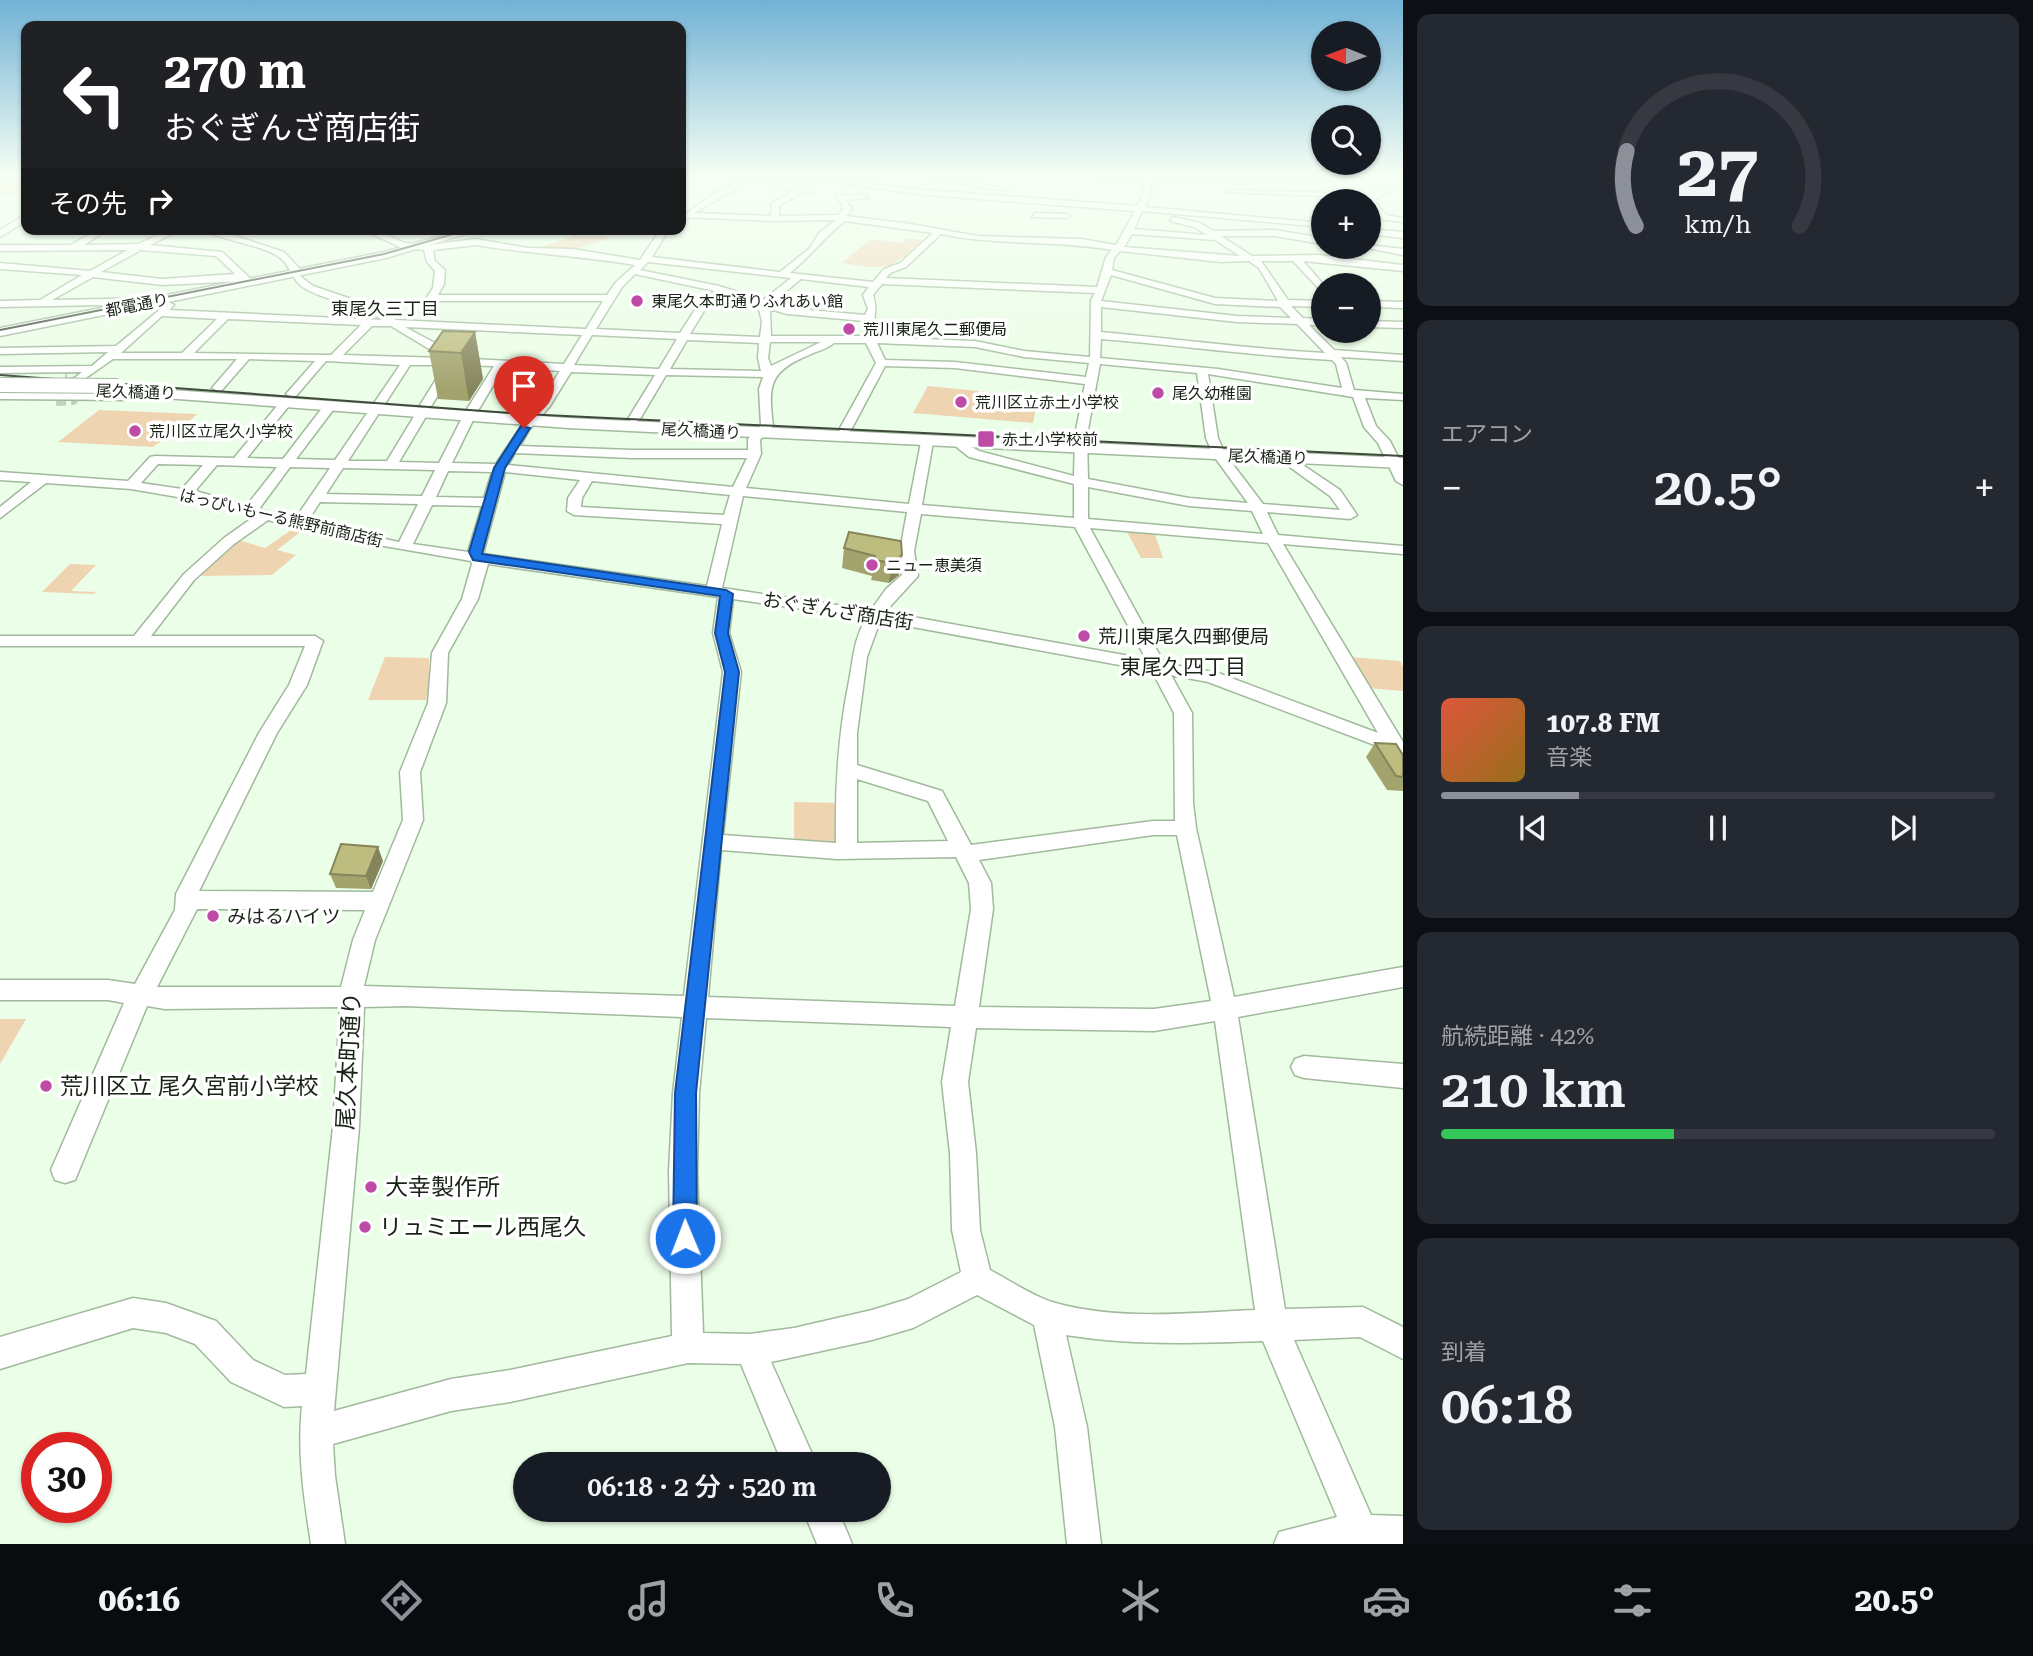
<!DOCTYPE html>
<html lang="ja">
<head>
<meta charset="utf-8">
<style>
	:root { --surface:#171b24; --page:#242831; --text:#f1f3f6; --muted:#9ea1a6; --line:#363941; --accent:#8c9099 }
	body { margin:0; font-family:"Roboto Serif","Noto Sans JP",serif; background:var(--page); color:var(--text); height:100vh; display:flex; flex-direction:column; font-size:26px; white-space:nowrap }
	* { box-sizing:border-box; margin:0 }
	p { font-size:23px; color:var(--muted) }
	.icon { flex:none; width:38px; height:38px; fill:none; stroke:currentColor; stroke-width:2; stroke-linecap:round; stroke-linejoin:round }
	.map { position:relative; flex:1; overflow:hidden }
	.drawer { display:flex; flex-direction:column; gap:14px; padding:14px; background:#0d0f14; width:630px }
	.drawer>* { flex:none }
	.top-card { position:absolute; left:21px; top:21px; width:665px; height:214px; border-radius:14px; box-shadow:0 2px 5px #0004; background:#202124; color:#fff; overflow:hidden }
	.needle { width:46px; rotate:271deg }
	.controls { position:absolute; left:1311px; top:21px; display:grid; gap:14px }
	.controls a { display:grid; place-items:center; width:70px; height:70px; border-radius:50%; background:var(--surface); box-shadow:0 2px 5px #0004; font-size:35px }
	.speed { position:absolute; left:21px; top:1432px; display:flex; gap:14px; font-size:35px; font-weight:700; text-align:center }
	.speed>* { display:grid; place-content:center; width:91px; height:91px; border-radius:50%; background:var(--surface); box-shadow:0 2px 5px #0004; line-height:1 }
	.speed .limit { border:10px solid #d22; background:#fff; color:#111 }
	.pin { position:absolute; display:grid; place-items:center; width:60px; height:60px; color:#fff; margin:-72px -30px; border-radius:50% 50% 50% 0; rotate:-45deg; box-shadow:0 0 7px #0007 }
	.pin .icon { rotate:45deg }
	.me { position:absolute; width:77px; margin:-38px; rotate:359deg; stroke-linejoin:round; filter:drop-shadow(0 0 5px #0008) }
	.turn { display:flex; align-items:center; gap:24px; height:147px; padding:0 28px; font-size:32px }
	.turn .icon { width:91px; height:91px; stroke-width:2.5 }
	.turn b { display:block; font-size:49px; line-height:60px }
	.then { display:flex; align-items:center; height:66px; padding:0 28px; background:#0003; gap:14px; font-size:26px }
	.big { font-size:52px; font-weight:600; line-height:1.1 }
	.drawer .card { flex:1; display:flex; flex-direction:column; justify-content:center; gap:10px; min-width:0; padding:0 24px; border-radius:14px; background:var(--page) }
	.drawer .dial { align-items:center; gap:0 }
	.dial svg { height:182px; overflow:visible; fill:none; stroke:var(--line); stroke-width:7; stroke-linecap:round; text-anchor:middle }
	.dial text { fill:var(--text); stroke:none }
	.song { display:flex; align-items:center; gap:21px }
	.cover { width:84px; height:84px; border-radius:10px; background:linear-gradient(135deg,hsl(10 70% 55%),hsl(40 70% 35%)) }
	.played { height:7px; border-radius:4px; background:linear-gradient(90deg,var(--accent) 25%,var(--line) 25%) }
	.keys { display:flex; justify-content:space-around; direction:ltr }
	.heat { display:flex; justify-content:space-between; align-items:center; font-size:38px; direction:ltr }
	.charge { height:10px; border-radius:5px; background:linear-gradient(90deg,#34c759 42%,var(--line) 0) }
	.trip { position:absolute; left:513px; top:1452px; width:378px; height:70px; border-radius:35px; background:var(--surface); box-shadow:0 2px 5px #0004; font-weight:600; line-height:70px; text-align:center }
	.dock { display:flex; height:112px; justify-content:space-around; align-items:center; background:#090b0e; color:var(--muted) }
	.dock .icon { width:49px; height:49px }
	.dock .current { color:var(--accent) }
	.dock b { font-size:32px; color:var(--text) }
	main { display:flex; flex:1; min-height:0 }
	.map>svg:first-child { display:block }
</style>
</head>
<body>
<main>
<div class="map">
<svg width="1403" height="1544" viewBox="0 0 1403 1544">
	<rect width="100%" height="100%" fill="#ebfee7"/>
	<!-- green -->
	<path fill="#efd4b2" d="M0 176H26V195H0Z
		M577 235C589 239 599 234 610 238L573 250H543L541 247Z
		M907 238 923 240C889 271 887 270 842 263L871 239 902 243Z
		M928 386 1017 395 1016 404 1036 407 1033 423 913 413Z
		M99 410 197 414 170 440H163L153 447 58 442Z
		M294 528 303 530 277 550 296 555 272 575 195 576 235 539 265 548Z
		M1127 532 1155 534 1163 558H1141Z
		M70 564 96 565 71 591 96 592 94 594 42 592Z
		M385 657 429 658V690L426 700H368Z
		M1349 657 1400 661 1403 667V691L1367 688Z
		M794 802 838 803 839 847 794 846Z
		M0 1019H26L0 1064Z"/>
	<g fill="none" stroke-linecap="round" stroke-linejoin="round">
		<!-- minor-tunnel -->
		<path stroke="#c1d2be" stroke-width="10" stroke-dasharray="10 5" stroke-linecap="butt" d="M56 401 73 400 69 374H65"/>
		<defs>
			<path id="minor" d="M748 176H759L812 188V192L804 191 779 206V216L838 215 844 208 836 196 865 194 868 198 845 200 852 208 846 216 911 224 977 236 1081 239 1116 245 1135 211 925 195 789 176 925 190 1137 206 1143 194V182L1076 176 1292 178 1356 176 1307 183 1151 182V194L1145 207 1323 223V227L1142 211 1134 229 1207 235 1194 227 1170 221 1173 217 1200 223 1213 231 1274 230 1323 238V244L1274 236H1221L1252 256 1318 255 1403 265V271L1303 261 1324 285 1323 293 1293 261H1261L1288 300 1323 301V307L1291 306 1303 318 1323 319V325H1309L1334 350 1403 355V361L1341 357 1346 363 1354 390 1403 394V400L1365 398 1376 426 1390 441 1403 467V485L1396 481 1378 443 1364 427 1353 397 1208 374 1218 438 1225 454 1263 504 1340 510 1330 496 1280 460V454L1285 453 1340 490 1357 515 1350 519 1267 512 1278 535 1403 546V554L1283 544 1403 742V758H1392L1388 750 1208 682 1171 675 1192 713 1193 803 1196 828 1234 997 1403 967V987L1238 1017 1285 1309 1363 1307 1403 1327V1359L1360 1337 1294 1340 1371 1515 1403 1516V1544H1274L1279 1532 1337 1517 1263 1341C1197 1343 1132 1346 1066 1335L1087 1427 1101 1544H1067L1055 1427 1034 1325 977 1295 913 1328 872 1340 771 1362 817 1465H783L741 1364 688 1363 510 1402 451 1411 333 1444 335 1476 345 1544H311C304 1498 297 1453 302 1406L284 1407 231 1382 195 1344 166 1333 133 1328 0 1369V1337L133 1298 166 1303 216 1321 253 1360 285 1375 306 1374 333 1127 340 1007 165 1009 147 1006 75 1180 65 1183 55 1180 51 1170 124 1003 108 1000H0V980H108L135 984 175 910 176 894 259 733 289 685 305 646H0V636H134L184 574 224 538 255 516 201 501 131 489 46 483 0 518V507L31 482 0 480V472L128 481 150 457 155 456 234 458 282 400 286 398 292 402 247 458 283 459 326 403 330 402 336 406 296 459 335 460 400 365 326 361 296 396 292 397 286 394 315 361 249 359 222 390 218 391 212 388 237 359H113L77 384 71 381 82 372 0 373V367L92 366 108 352 0 354V348L116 346 169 302 174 305 169 310 382 320C359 303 330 303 306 289 291 281 292 266 279 257 260 244 222 241 201 229H214L284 252 299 268 300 276 313 286 378 308 396 320 586 329 603 301H434L430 307H424L422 305 433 288 435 271 427 262 424 250 402 248 361 229H373L405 243 428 245 476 239 528 248 573 249 640 260 661 229H669L652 257 780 272 810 248 819 233 836 220 775 221 681 217 716 192ZM753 179 795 190 772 203 771 216 694 213ZM845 221 933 233 900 263 884 269 873 282 790 273C811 256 824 237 845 221ZM941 234C998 246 1055 240 1112 250L1106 257 1097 287 886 278 890 273 906 267ZM1132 234 1215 240 1240 256 1124 247ZM476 245C529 254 582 256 635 265L615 283 607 295H438L444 284 445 270 435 261 433 250ZM1120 251 1221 262 1249 261 1259 268 1278 301 1215 298 1112 270 1114 258ZM648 262 791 278 763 300 719 286 640 270ZM635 274 715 291 700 302 680 333 596 329 622 287ZM1111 275 1215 304 1280 307 1291 318 1237 316 1101 301ZM801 279 869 287 863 295 868 309 865 315 788 308 772 303ZM882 284 1095 293 1091 300 1090 357 1024 351 975 341 875 337C871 320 879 312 873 295ZM723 294 758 305 762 322 760 337 690 334 707 306ZM1101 307 1237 322 1297 324 1325 353C1250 349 1176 339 1101 332ZM770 309 787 314 864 321V336H771ZM162 316 217 319 182 353H121ZM228 319 361 325 331 355 194 353ZM372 326H391L444 358 343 355ZM405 327 582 335 564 364 455 358 450 351ZM592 335 677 339 659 369 574 365ZM1101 339C1178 345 1254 356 1332 360L1336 364 1342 388 1218 369 1100 358ZM687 340 759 343 758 358 761 371 670 369ZM770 342H821L771 366 768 358ZM834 343H866L876 363 839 430 845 434 851 430 885 366 955 368 1085 384 1075 435 1074 476 979 451 959 440 953 444 969 457 1074 484V518L922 505 933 442 927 438 921 442 909 504 746 488 761 454 760 440 773 426C768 386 769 371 809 355 817 351 827 349 834 343ZM877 343 975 347 1024 357 1089 363 1086 377 955 362 885 360ZM1100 364 1197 373 1206 438 1213 455 1248 503 1189 498 1088 479 1087 435ZM410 365H445L420 405 426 409 432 405 455 367 453 365 494 366 467 409 473 413 479 409 504 367 560 371C540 403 516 432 496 464L452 463 475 416 469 412 463 416 439 463 399 462 428 413 422 409 416 413 387 461H348ZM571 372 655 375 628 419 634 423 640 419 666 375 763 377 759 389 761 425 748 439V450H632L520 446 529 430 550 406ZM515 453 632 458H747L733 487 508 465ZM158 464 203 465 182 489 141 483ZM217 465 277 467 247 505 195 491ZM290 467 330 468 295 519 259 509ZM343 468 435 470 422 496 326 494ZM448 471 492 472 484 498 436 497ZM505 472 580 480 568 498 567 511 574 515 722 524 707 586 483 554ZM592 481 730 495 724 515 581 507 582 498ZM1088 487 1189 506 1252 511 1263 534 1088 519ZM743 496 907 512 900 551 902 575 886 589 871 610 722 588ZM320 502 418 504 399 542 307 522ZM432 505 482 506 468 552 413 544ZM921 514 1075 527 1146 659 885 612 918 576 914 551ZM268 520 326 536 471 561 472 564 462 599 432 653 428 703 400 772 403 820 373 892 199 891 277 733 307 685 323 641 315 636H151L194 580 234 544ZM1090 528 1268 543 1378 733 1218 673 1164 663ZM488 564 718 597 713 633 723 672 684 996 364 986 375 940 423 820 420 772 446 703 448 653 478 599ZM733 599 866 618C853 642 854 656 849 681 838 735 835 788 836 843L723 835 741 672 729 633ZM880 621 1152 671 1174 713 1175 821H1153L971 845 942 791 857 765V733L867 657ZM857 779 928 801 948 841 857 843ZM1153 835H1177L1211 1001 1154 1009 979 1007 993 909 991 883 979 860ZM721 850 837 859 956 857 969 883 971 909 955 1006 708 997ZM197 909 365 910 353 940 341 987H157ZM406 1006 682 1017 673 1093 669 1171 672 1336 510 1370 451 1379 334 1411 359 1127 364 1007ZM706 1018 951 1027 942 1082 950 1153 952 1230 961 1272 908 1299 872 1310 794 1328 750 1334 703 1333 697 1171 699 1093ZM1215 1021 1255 1310C1189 1313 1116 1321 1052 1302 1031 1295 1009 1280 990 1270L980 1230 976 1153 968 1082 976 1028 1154 1031Z
				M917 176H935L1008 189 1004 191Z
				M1393 184 1396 188 1374 200 1386 215 1403 218V222L1380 219 1367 198 1227 192 1231 190 1370 194Z
				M1035 213 1066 214 1070 216 1066 218 1032 217Z
				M23 216H26V221L0 237V230Z
				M98 229H108L84 245 138 244 171 229H182L150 245 222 252 250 278 245 281 162 285 93 277 52 300 157 298 162 301 157 304 0 307V301L40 300 82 275 0 269V263L90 271 128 250 0 251V245H71ZM141 250 216 256 235 274 162 279 101 272Z
				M1368 229 1403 232V238L1368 234Z
				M1368 245 1403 249V255L1363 247Z
				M1368 301 1403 302V308L1368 307Z
				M1368 321 1403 322V328L1368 327Z
				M1304 1056 1403 1064V1088L1304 1078 1295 1075 1291 1067 1295 1059Z
				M803 1510H838L852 1544H817Z"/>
			<path id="major" d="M465 229H482L386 258 0 336V328L384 252Z
				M115 386 568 418 1403 458V468L568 428 137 396 130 400 0 399V391H109L110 387Z"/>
		</defs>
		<!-- minor casing -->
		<use href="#minor" stroke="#a1b99d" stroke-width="3"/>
		<!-- major casing -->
		<use href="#major" stroke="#a1b99d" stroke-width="3"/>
		<!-- minor -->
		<use href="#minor" fill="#fff" fill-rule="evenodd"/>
		<!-- major -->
		<use href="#major" fill="#fff" fill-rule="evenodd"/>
		<!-- tram -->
		<path stroke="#3e493c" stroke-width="2" d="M0 330 384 254 471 229
			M0 375 524 414 1403 456"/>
		<defs>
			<path id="major-bridge" d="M0 385 118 386"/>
		</defs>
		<!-- major-bridge casing -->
		<use href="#major-bridge" stroke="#a1b99d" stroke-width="16" stroke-linecap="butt"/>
		<!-- major-bridge -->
		<use href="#major-bridge" stroke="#fff" stroke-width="14"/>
	</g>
	<!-- wall -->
	<path fill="#a3a36e" d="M475 332 483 379 469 401 438 399 429 351Z
		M844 548 902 555 899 575 889 583 871 580 872 576 842 568Z
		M1375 743 1403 755V791L1387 790 1366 757Z
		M383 861 371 889 336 888 330 874Z"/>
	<!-- shaded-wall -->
	<path fill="#85845a" d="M475 332 483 379 469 401 461 353Z
		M902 555 899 575 889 583 892 563Z
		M378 847 383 861 371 889 366 876Z"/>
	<!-- building -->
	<path fill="#bebd80" stroke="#85845a" stroke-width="2" d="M443 331 475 332 461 353 429 351Z
		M849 532 901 541 902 555 892 563 874 560 875 556 844 548Z
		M1375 743 1396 744 1403 755V777L1396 776Z
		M341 844 378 847 366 876 330 874Z"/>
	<!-- sky -->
	<linearGradient id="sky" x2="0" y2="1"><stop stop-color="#71b2d5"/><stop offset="0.45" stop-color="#f6fff4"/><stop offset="1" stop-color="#f6fff4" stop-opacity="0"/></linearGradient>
	<rect width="1403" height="392" fill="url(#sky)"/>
	<!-- route -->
	<path fill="#1a73e8" stroke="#114b97" stroke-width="2" d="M521 426 530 428 505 468 482 554 726 590 733 594 728 633 739 672 696 1093 697 1238 694 1247 685 1250 677 1247 673 1238 675 1093 725 672 715 633 720 596 473 560 469 552 494 468Z"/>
	<!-- markers -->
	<g fill="#be4ba6" stroke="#fff" stroke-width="2.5">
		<circle cx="637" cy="301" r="7"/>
		<circle cx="849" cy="329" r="7"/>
		<circle cx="1158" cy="393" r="7"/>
		<circle cx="961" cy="402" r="7"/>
		<circle cx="135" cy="431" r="7"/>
		<rect x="977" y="430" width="18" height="18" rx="3.5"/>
		<circle cx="872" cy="565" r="7"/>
		<circle cx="1084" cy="636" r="7"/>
		<circle cx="213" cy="916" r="7"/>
		<circle cx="46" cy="1086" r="7"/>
		<circle cx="371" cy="1187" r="7"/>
		<circle cx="365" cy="1227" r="7"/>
	</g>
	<g text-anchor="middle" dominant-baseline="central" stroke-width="7" stroke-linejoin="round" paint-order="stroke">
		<!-- far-poi labels -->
		<g font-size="16" fill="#1a2318" stroke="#fff" text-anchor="start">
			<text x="651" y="301">東尾久本町通りふれあい館</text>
			<text x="863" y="329">荒川東尾久二郵便局</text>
			<text x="1172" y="393">尾久幼稚園</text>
			<text x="975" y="402">荒川区立赤土小学校</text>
			<text x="149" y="431">荒川区立尾久小学校</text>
			<text x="1002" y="439">赤土小学校前</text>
			<text x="886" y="565">ニュー恵美須</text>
		</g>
		<!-- far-street labels -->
		<g font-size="16" fill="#1a2318" stroke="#fff">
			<text transform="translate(137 305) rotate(-11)">都電通り</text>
			<text transform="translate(136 392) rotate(2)">尾久橋通り</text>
			<text transform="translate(701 431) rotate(3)">尾久橋通り</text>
			<text transform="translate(1268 457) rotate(2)">尾久橋通り</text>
			<text transform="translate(281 518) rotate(13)">はっぴいもーる熊野前商店街</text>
		</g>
		<!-- far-neighbourhood labels -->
		<g font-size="18" fill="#1a2318" stroke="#fff">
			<text x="385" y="308">東尾久三丁目</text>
		</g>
		<!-- street labels -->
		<g font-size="19" fill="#1a2318" stroke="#fff">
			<text transform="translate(838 611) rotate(9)">おぐぎんざ商店街</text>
		</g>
		<!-- poi labels -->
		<g font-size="19" fill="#1a2318" stroke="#fff" text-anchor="start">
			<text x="1098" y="636">荒川東尾久四郵便局</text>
			<text x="227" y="916">みはるハイツ</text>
		</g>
		<!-- neighbourhood labels -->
		<g font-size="21" fill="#1a2318" stroke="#fff">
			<text x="1183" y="667">東尾久四丁目</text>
		</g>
		<!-- near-street labels -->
		<g font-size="23" fill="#1a2318" stroke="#fff">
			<text transform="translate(349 1061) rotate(-87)">尾久本町通り</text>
		</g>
		<!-- near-poi labels -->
		<g font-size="23" fill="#1a2318" stroke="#fff" text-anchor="start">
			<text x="60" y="1086">荒川区立 尾久宮前小学校</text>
			<text x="385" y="1187">大幸製作所</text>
			<text x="379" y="1227">リュミエール西尾久</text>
		</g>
	</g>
</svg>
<div class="controls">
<a><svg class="needle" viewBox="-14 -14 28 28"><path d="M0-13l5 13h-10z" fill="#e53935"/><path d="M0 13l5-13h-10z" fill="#9ea1a6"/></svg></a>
<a><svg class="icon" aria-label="search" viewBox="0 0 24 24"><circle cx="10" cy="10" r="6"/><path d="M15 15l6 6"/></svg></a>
<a>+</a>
<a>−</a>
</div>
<div class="speed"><div class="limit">30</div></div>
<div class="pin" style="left:524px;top:428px;background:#d93025"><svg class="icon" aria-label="arrive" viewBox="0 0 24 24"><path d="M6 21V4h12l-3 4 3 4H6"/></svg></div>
<svg class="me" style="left:685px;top:1238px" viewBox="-20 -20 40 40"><circle r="17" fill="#1a73e8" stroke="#fff" stroke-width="3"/><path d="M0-11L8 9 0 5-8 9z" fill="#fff"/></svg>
<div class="trip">06:18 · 2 分 · 520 m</div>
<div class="top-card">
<div class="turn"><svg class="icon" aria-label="left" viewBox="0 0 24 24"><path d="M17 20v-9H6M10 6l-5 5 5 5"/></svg><div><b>270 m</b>おぐぎんざ商店街</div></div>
<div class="then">その先<svg class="icon" aria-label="right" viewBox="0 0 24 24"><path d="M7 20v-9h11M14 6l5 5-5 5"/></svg></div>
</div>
</div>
<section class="drawer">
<div class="card dial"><svg viewBox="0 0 100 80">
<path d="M14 69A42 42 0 1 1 86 69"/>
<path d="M14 69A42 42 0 0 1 10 36" stroke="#8c9099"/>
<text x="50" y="56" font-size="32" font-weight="700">27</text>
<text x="50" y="72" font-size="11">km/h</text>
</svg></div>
<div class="card"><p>エアコン</p>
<div class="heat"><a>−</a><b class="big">20.5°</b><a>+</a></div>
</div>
<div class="card">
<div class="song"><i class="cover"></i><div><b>107.8 FM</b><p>音楽</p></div></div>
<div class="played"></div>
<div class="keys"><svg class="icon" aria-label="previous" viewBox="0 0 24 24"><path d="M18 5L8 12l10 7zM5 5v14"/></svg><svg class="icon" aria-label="pause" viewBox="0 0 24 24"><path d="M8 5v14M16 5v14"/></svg><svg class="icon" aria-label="next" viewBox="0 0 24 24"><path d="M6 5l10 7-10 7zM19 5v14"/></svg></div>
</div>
<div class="card"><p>航続距離 · 42%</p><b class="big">210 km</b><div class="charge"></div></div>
<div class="card"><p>到着</p><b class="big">06:18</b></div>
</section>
</main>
<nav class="dock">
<b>06:16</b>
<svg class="icon current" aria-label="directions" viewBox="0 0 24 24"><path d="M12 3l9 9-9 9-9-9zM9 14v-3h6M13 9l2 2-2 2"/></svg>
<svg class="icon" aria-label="music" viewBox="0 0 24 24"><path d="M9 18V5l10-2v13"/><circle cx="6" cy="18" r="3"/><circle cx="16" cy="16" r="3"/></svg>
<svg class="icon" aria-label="phone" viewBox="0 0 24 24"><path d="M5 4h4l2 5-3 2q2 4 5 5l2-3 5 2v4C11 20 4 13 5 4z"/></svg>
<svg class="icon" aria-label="climate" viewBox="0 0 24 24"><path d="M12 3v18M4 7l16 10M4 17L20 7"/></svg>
<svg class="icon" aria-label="car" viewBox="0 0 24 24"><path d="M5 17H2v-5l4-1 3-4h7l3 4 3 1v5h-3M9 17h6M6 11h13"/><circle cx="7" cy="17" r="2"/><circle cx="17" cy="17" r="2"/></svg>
<svg class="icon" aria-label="filters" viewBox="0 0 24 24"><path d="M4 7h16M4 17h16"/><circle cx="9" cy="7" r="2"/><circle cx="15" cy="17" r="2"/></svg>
<b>20.5°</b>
</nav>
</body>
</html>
